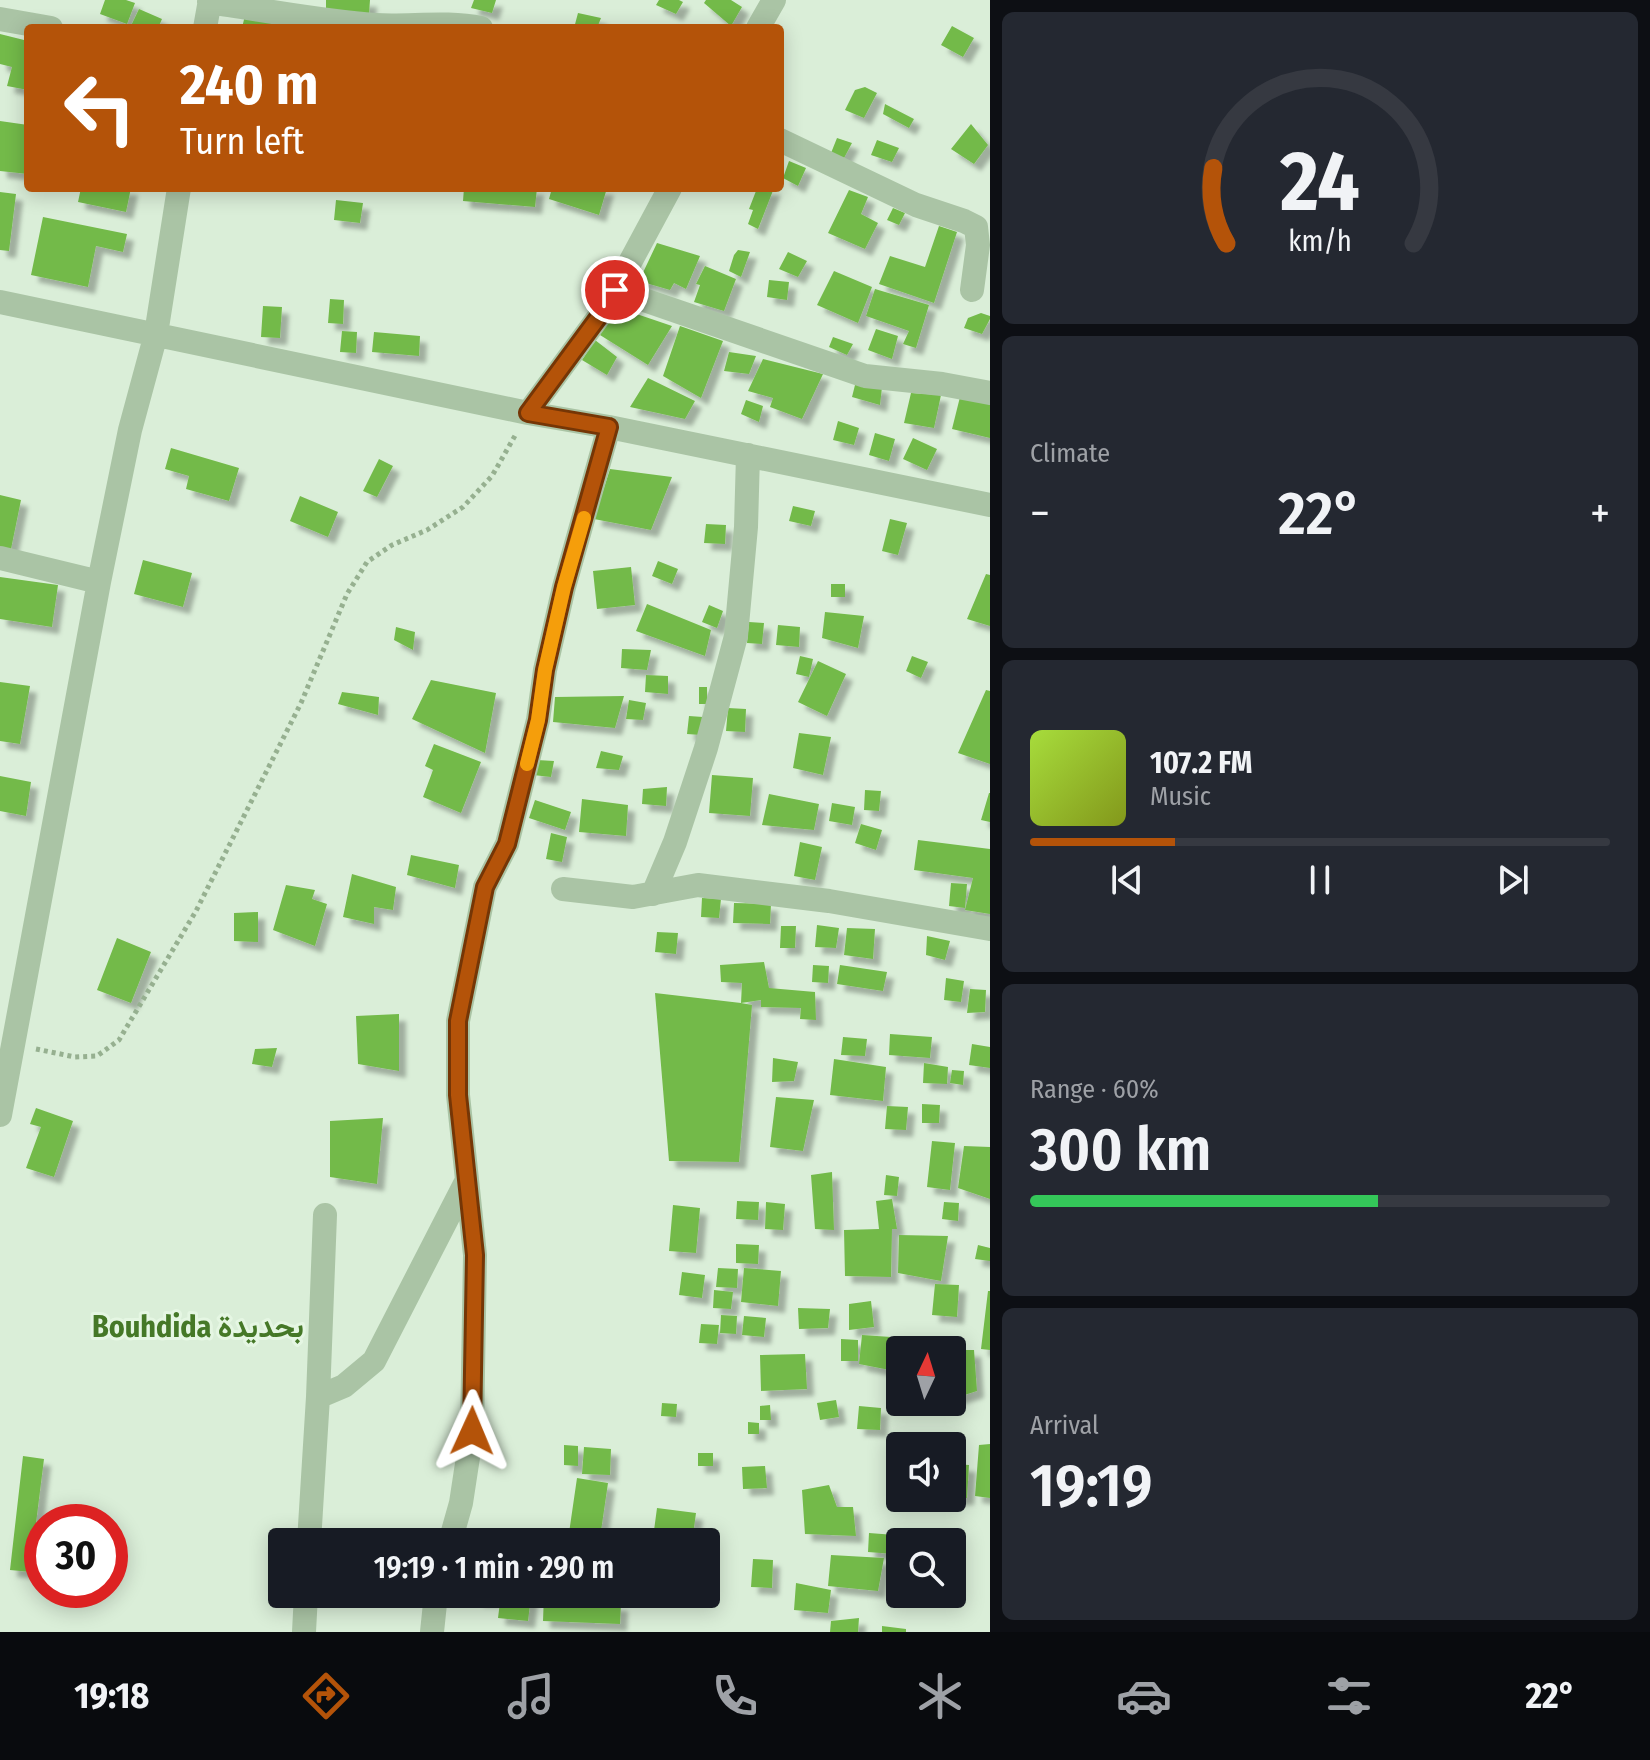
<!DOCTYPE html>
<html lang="en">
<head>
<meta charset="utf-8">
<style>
	:root { --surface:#171b24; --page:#242831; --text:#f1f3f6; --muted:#9ea1a6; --line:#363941; --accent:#b45309 }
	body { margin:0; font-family:"Fira Sans Condensed",Vazirmatn,sans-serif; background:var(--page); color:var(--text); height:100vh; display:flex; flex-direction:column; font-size:30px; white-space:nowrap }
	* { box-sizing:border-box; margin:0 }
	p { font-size:26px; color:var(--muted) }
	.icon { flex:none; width:44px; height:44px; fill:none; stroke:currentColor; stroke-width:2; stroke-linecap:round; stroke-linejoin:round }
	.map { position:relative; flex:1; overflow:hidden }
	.side { display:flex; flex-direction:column; gap:12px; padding:12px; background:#0d0f14; width:660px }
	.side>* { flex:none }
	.guide { position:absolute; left:24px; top:24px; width:760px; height:168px; border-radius:8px; box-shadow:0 4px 20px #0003; background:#b45309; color:#fff; overflow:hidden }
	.needle { width:52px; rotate:4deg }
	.controls { position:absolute; left:886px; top:1336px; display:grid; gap:16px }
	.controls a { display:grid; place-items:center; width:80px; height:80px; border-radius:8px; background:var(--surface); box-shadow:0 4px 20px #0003; font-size:40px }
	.speed { position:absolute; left:24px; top:1504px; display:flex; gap:16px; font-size:40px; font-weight:700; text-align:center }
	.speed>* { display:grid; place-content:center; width:104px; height:104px; border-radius:50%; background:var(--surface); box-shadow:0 4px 20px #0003; line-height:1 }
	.speed .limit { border:12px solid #d22; background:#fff; color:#111 }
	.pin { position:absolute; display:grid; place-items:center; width:68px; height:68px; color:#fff; margin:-34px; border:4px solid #fff; border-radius:50%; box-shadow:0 2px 8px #0007 }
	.me { position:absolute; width:88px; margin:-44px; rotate:1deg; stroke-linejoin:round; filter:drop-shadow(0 0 6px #0008) }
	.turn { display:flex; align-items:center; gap:28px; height:168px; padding:0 24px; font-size:36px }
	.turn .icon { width:104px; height:104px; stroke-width:2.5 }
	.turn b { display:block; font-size:56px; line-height:68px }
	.big { font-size:60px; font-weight:600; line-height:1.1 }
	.side .card { flex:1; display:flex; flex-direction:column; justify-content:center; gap:12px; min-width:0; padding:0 28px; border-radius:12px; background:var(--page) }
	.side .dial { align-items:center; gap:0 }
	.dial svg { height:208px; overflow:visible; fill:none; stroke:var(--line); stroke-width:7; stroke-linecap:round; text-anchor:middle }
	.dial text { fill:var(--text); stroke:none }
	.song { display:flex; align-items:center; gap:24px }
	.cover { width:96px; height:96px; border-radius:12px; background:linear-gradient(135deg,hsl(80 70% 55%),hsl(70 70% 35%)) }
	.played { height:8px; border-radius:4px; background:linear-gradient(90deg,var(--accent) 25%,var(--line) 25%) }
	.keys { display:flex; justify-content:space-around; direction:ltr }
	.heat { display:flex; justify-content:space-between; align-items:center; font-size:44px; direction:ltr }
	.charge { height:12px; border-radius:6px; background:linear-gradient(90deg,#34c759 60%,var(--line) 0) }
	.trip { position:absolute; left:268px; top:1528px; width:452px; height:80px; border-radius:8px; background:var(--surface); box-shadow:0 4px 20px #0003; font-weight:600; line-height:80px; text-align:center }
	.dock { display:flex; height:128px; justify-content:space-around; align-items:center; background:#090b0e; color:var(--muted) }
	.dock .icon { width:56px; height:56px }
	.dock .selected { color:var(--accent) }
	.dock b { font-size:36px; color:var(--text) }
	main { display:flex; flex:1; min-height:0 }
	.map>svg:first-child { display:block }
</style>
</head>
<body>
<main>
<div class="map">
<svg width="990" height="1632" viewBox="0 0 990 1632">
	<defs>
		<filter id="shadow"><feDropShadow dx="7" dy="7" stdDeviation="2" flood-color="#0004"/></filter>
	</defs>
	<rect width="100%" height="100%" fill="#daeed8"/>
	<!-- building -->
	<path fill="#73ba4a" filter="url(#shadow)" d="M105 0H126L135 3 127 24 100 14Z
		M326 0H370L369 14 326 12Z
		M474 0H496L492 13 471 8Z
		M659 0H679L683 2 676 14 656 5Z
		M706 0H731L742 7 731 26 704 3Z
		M139 9 162 19 158 28H130Z
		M246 11 300 28H242Z
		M578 13 601 18 597 28H574Z
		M952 26 974 38 963 57 941 45Z
		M0 34 28 41V90L7 86 12 67 0 64Z
		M865 87 877 93 864 118 845 110 855 90Z
		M885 104 914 119 909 128 883 114Z
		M0 121 28 125V174L0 171Z
		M971 124 988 145 974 164 951 149Z
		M837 138 852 143 844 158 831 153Z
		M877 140 899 148 892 162 871 155Z
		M789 161 806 168 798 186 783 178Z
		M81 188H131L126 212 78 202Z
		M464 188H537L535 207 463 201Z
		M552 188H607L599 215 549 199Z
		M750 188H774L758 229 748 224 753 210 749 209 756 191Z
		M849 190 868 197 861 214 878 223 865 249 828 233Z
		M0 192 16 194 9 251 0 250Z
		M336 200 363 203 360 223 334 220Z
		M893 208 905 213 899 225 887 220Z
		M43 217 127 234 123 252 96 246 88 287 31 275Z
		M939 226 957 232 934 303 879 284 890 256 925 267Z
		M657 243 700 256 686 289 674 283 670 290 639 281Z
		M738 250 750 252 741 277 729 271 734 255Z
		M788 252 807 261 798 277 779 269Z
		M705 266 736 279 724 311 694 302 700 285 696 284Z
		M834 271 872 287 858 323 817 305Z
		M769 280 789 282 787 300 767 297Z
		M875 289 929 305 916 348 903 344 909 331 866 316Z
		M330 299 344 300 343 324 328 323Z
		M263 306 282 307 280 338 261 337Z
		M616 307 672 326 648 365 600 335Z
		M981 313 990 316V319L982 334 964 328 968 318Z
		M680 326 723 341 701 398 663 376Z
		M876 329 898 336 892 359 868 350Z
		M342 331 357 332 356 353 340 352Z
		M374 332 420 336 419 356 372 352Z
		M833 337 853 344 847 355 829 347Z
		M595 340 617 357 607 375 582 360Z
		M729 352 756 356 749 374 724 371Z
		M763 359 823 374 802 419 770 407 773 398 748 391Z
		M648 378 695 401 685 419 630 407Z
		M856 381 882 387 880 405 852 397Z
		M911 393 941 395 934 428 904 423Z
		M960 397 990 404V438L952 429Z
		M746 400 763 406 759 422 741 414Z
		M838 421 859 428 854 445 833 440Z
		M875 433 895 439 889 461 869 455Z
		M913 438 937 449 927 470 903 459Z
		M171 448 239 468 229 501 186 489 189 476 165 469Z
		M379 459 393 466 377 497 363 491Z
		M610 469 672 477 651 530 594 519Z
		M0 495 21 500 11 549 0 547Z
		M300 496 338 512 328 537 290 521Z
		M793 506 815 511 811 526 789 521Z
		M890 519 907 523 898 555 882 551Z
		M706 524 726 525 725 544 704 543Z
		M143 560 192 573 183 607 134 594Z
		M658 561 678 569 672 584 652 576Z
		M631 567 635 605 597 609 593 571Z
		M986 574 990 575V626L967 619Z
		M0 577 58 585 52 627 0 619Z
		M831 584H845V597H831Z
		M647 604 711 630 705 656 636 631Z
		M709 605 723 611 717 628 702 622Z
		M825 612 864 616 858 648 822 638Z
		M749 622 764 623 762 644 747 643Z
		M778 625 800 627 799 647 776 645Z
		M396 627 415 632 413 650 394 640Z
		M622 649 651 650 647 670 621 668Z
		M800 656 813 659 809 677 796 674Z
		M912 656 928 662 921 678 906 671Z
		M818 661 846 674 827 716 798 702Z
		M646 675 668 676V694L645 692Z
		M431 680 496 693 485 753 412 719Z
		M0 682 30 686 20 744 0 741Z
		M699 687H707V704H699Z
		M986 690 990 691V764L958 753Z
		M342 692 379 697 378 715 338 704Z
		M624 696 615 728 553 722 555 697Z
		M629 700 646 703 643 720 626 719Z
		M728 708 746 709 745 732 726 731Z
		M689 716 703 717 701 735 687 734Z
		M799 733 831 737 823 775 793 768Z
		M434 744 481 762 461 813 423 797 433 770 425 766Z
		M601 751 623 756 619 770 596 768Z
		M537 760 554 761 551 777 533 775Z
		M712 775 753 778 750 816 709 813Z
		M0 776 31 782 26 816 0 811Z
		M667 787 666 806 642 804 643 789Z
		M865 790 881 791 879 811 864 810Z
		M989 793H990V822L981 820Z
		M769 794 819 804 814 830 762 825Z
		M582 799 628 805 626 836 579 832Z
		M535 800 571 812 565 830 529 818Z
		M832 803 855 807 852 825 829 821Z
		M861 824 882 830 876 850 855 843Z
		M551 833 567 837 562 862 546 859Z
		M918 840 990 849V914L965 910 973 878 914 870Z
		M800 842 822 847 815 880 794 876Z
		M411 855 459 865 455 888 407 875Z
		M352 874 396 887 393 910 374 907V924L343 917Z
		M951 883 967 884 965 908 949 906Z
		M286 885 315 890 312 899 327 904 315 946 273 930Z
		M702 898 721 899 719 918 701 917Z
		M734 903 771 904 770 924 733 923Z
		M258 912V942L234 941V913Z
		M817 925 839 928 836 948 815 947Z
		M781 926H796L795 948H780Z
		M847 928 875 929 873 959 844 955Z
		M657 932 678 933 676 954 655 952Z
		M927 936 950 941 945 960 926 955Z
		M117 938 151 952 131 1003 97 990Z
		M764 962 769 988 815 992 816 1020 800 1019 801 1008 761 1007V1000L741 1003 752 1005 739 1162 669 1161 655 993 741 1003 742 983 721 982 720 965Z
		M813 965 829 966 828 983 812 982Z
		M840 965 887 972 883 991 837 984Z
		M946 978 964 981 961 1002 944 1000Z
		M970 989 986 990 985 1012 967 1013Z
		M399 1014V1071L358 1064 356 1016Z
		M890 1034 932 1037 930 1058 889 1055Z
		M843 1037 867 1039 865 1056 841 1055Z
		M972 1044 990 1047V1068L969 1065Z
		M277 1048 272 1067 252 1064 255 1049Z
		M773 1058 798 1062 794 1081 772 1082Z
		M834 1059 886 1067 883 1101 830 1095Z
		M924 1063 948 1067 947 1084 923 1083Z
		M952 1070 964 1071 963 1085 950 1083Z
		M776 1097 814 1100 803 1151 770 1147Z
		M922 1104 940 1105 939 1123H922Z
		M887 1106 908 1107 906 1130 885 1129Z
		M36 1108 73 1121 54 1177 26 1168 41 1127 30 1124Z
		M383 1118 377 1184 330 1177V1121Z
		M932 1141 955 1143 950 1190 927 1187Z
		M964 1146 990 1147V1199L958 1188Z
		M832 1172 834 1230 815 1229 811 1175Z
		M886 1175 899 1177 897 1196 884 1195Z
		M892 1199 897 1229H892L891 1277 845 1276 844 1230 879 1229 876 1201Z
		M737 1201 759 1202 758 1220 736 1219Z
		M766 1202 785 1204 783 1230 765 1229Z
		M944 1202 959 1203 958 1221 942 1219Z
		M673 1205 700 1208 696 1253 669 1251Z
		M899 1235 948 1236 941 1281 898 1273Z
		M736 1244 759 1245 758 1264 736 1263Z
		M978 1245 990 1248V1261L975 1259Z
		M718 1268 738 1269 737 1288 716 1287Z
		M744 1268 781 1271 778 1306 741 1302Z
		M682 1272 705 1275 702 1298 679 1295Z
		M935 1284 959 1285 957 1317 932 1315Z
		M714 1290 733 1292 731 1309 713 1308Z
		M988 1291H990V1350L981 1349Z
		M871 1301 874 1327 849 1330V1304Z
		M798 1308 830 1309 828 1328 799 1329Z
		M721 1315 737 1316 736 1334 720 1333Z
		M744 1316 766 1318 764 1337 742 1335Z
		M701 1324 719 1325 717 1344 699 1343Z
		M862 1335 906 1338 905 1350H900V1372L859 1364Z
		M841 1339 858 1340V1361H841Z
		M917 1342H946L945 1350H914Z
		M952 1350H974L977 1391 952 1399Z
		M805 1354 807 1389 761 1391 760 1355Z
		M836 1400 839 1417 820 1420 817 1403Z
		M662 1403 677 1404 676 1417 661 1416Z
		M770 1405 771 1420H760V1406Z
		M859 1406 881 1408 880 1430 857 1429Z
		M748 1422 759 1423V1434H748Z
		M990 1444V1498L975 1496 979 1445Z
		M564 1445 578 1446V1466L564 1465Z
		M584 1447 611 1449 610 1475 582 1474Z
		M698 1453H713V1466H698Z
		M23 1456 44 1459 34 1539 42 1540V1573L10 1570Z
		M952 1464 969 1465 967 1498H952Z
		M765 1466 767 1488 743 1489 742 1467Z
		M577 1478 608 1483 600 1538 569 1533Z
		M829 1485 837 1507H853L856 1536 805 1534 802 1490Z
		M657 1508 696 1513 692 1542 653 1538Z
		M913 1529 948 1532 945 1542H912Z
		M869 1533 895 1535 894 1554 868 1552Z
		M831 1555 884 1558 878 1591 828 1586Z
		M753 1559 773 1560 772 1588 751 1587Z
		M796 1583 831 1590 828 1613 794 1610Z
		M476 1594H494V1600H477Z
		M501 1594 531 1596 528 1621 498 1618Z
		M544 1594H561L560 1602 621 1604 620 1624 543 1621Z
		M859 1618 858 1632H830L831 1621Z
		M882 1626 906 1629V1632H882Z"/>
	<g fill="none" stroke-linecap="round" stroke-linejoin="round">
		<!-- path -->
		<path stroke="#96b090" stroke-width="5" stroke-dasharray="4 4" stroke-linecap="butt" d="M36 1049 75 1057 97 1056 119 1040 196 911 301 703 347 594 367 562 392 545 427 530 463 507 492 476 516 434"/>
		<!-- street -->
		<path stroke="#aac4a5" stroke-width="24" d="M209 2C264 10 320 21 375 25 410 27 446 21 481 28
			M0 19 51 28
			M205 28 210 0
			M758 28 774 0
			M780 140 916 205 964 221 976 227 978 245 972 290
			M615 290 865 376 942 384 990 393
			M0 302 528 413 609 427 990 505
			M528 413 606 307 670 188
			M0 558 99 582
			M563 889 633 897 698 885 829 901 990 929
			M653 894 675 842 706 748 736 636 746 527 748 455
			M0 1115 99 582 130 430 156 334 179 188
			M318 1397 344 1386 374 1361 467 1180
			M309 1542 318 1397 325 1215
			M450 1542 461 1503 472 1431 475 1255 458 1095V1021L485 887 507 844 538 720 545 670 564 587 609 427
			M304 1632 306 1594
			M432 1632 436 1594"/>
	</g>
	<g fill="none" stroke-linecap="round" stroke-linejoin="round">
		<defs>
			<path id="route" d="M472 1431 475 1255 458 1095V1021L485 887 507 844 538 720 545 670 564 587 609 427 528 413 606 307 615 290"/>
		</defs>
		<!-- route casing -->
		<use href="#route" stroke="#753606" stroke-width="20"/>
		<!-- route -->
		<use href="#route" stroke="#b45309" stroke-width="14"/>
		<!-- slow -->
		<path stroke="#f59e0b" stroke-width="14" d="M527 764 538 720 545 670 564 587 584 518"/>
	</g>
	<g text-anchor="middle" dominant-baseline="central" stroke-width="6" stroke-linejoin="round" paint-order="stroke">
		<!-- district labels -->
		<g font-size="30" font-weight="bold" fill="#457827" stroke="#e5f6e3">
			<text x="198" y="1327">Bouhdida بحديدة</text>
		</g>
	</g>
</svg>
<div class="controls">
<a><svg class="needle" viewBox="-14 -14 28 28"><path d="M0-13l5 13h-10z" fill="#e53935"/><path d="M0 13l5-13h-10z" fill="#9ea1a6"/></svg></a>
<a><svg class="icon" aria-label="sound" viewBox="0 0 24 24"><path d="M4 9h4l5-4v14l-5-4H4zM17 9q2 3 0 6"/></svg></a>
<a><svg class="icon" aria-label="search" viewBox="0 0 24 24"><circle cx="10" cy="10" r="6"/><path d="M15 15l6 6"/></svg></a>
</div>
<div class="speed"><div class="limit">30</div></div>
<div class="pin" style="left:615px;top:290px;background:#d93025"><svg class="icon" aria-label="arrive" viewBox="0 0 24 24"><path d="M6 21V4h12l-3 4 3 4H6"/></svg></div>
<svg class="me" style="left:472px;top:1431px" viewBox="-20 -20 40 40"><path d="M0-17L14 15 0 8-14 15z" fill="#b45309" stroke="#fff" stroke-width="4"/></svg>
<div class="trip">19:19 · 1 min · 290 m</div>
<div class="guide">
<div class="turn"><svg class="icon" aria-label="left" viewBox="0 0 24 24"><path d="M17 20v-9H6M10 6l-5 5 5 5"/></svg><div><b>240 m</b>Turn left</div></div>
</div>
</div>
<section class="side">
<div class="card dial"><svg viewBox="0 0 100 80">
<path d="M14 69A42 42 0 1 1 86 69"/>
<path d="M14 69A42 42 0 0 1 9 40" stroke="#b45309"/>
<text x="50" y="56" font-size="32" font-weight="700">24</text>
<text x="50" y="72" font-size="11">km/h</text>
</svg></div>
<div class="card"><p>Climate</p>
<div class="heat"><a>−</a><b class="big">22°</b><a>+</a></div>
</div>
<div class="card">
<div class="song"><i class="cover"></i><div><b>107.2 FM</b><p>Music</p></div></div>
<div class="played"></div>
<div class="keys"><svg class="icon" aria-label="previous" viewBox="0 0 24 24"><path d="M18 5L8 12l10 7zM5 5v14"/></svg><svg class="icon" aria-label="pause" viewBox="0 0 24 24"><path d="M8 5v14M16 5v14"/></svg><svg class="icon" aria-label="next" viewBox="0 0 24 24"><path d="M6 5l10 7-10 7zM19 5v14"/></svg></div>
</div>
<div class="card"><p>Range · 60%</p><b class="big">300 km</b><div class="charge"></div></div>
<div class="card"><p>Arrival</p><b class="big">19:19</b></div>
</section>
</main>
<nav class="dock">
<b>19:18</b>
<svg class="icon selected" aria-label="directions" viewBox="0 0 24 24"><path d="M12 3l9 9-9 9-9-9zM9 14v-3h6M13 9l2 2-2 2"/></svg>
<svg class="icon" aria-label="music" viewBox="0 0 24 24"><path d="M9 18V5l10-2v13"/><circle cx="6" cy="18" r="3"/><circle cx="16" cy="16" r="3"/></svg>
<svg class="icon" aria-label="phone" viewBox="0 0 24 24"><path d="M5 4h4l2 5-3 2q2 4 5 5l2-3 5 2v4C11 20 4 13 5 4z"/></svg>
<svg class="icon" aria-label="climate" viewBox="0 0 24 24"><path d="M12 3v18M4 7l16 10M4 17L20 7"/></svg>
<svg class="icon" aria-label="car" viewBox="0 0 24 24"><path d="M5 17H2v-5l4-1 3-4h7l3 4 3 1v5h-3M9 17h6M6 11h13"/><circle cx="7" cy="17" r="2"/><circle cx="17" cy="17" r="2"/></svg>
<svg class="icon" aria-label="filters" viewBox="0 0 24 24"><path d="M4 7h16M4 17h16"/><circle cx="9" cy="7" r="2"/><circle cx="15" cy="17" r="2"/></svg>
<b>22°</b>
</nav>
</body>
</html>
